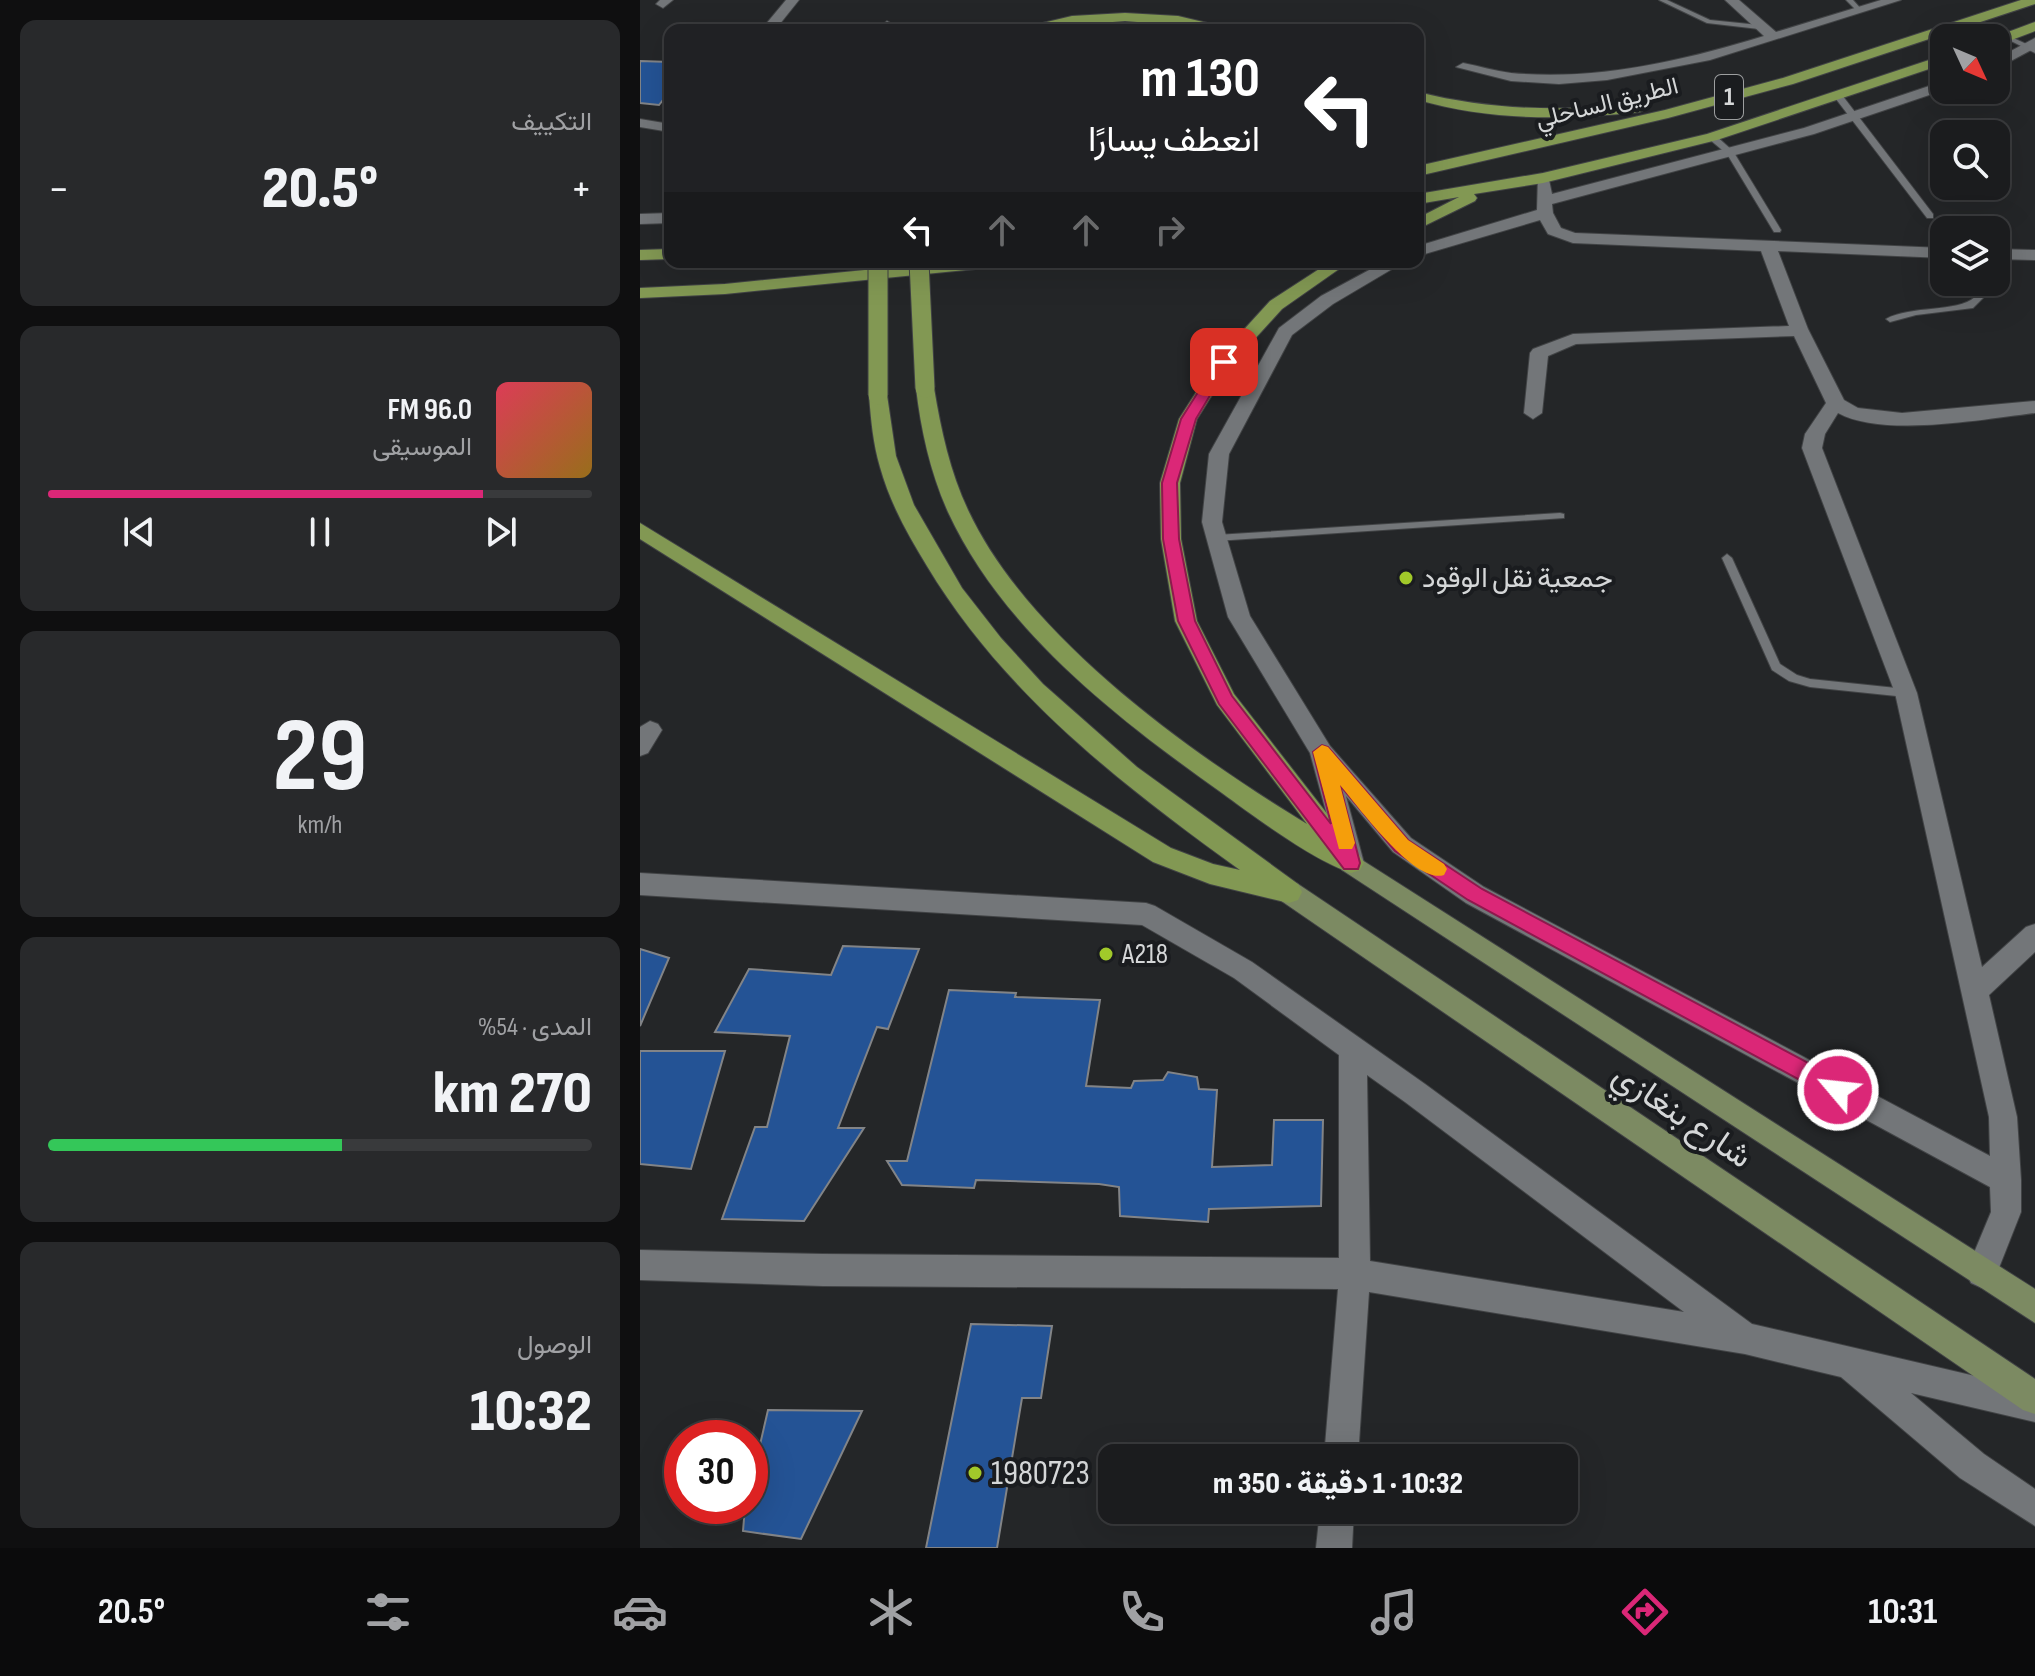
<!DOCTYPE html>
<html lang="ar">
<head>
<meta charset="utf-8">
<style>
	:root { --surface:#1b1c1e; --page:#28292b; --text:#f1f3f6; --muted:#a0a1a4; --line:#393a3c; --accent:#db2777 }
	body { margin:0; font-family:"Sofia Sans Condensed",Vazirmatn,sans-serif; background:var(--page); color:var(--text); direction:rtl; height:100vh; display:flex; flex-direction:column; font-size:30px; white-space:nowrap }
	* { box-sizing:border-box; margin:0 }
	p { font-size:26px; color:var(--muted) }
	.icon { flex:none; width:44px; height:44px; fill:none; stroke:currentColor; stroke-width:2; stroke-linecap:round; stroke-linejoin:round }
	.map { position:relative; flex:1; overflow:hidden; direction:ltr }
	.sheet { display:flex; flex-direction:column; gap:20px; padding:20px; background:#0f0f10; width:640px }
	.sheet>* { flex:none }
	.guide { position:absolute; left:24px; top:24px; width:760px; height:244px; border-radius:16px; box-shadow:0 8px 32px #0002,0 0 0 2px var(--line); direction:rtl; background:#202124; color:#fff; overflow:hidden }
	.needle { width:52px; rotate:134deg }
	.tools { position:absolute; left:1290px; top:24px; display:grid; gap:16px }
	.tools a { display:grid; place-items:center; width:80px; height:80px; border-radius:16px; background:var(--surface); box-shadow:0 8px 32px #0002,0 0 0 2px var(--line); font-size:40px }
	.speed { position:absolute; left:24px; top:1420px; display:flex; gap:16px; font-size:40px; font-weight:700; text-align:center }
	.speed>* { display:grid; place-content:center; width:104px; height:104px; border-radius:50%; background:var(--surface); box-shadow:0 8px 32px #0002,0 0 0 2px var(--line); line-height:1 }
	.speed .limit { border:12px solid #d22; background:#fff; color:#111 }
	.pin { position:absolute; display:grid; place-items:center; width:68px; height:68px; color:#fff; margin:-34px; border-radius:16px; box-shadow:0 4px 12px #0006 }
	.me { position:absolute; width:88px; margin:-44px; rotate:298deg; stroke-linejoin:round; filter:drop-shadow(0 0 6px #0008) }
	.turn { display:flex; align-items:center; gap:28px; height:168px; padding:0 32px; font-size:36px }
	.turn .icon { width:104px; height:104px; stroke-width:2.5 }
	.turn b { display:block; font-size:56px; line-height:68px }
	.lanes { display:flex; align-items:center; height:76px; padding:0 32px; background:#0003; justify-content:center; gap:40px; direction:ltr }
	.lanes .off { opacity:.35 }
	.big { font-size:60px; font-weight:800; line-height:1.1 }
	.sheet .tile { flex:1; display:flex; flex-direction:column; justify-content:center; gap:12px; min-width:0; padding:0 28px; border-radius:16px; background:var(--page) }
	.sheet .dial { align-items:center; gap:0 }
	.dial b { font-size:104px; line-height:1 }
	.song { display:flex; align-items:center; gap:24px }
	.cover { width:96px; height:96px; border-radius:12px; background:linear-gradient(135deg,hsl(350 70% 55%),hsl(40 70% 35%)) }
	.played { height:8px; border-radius:4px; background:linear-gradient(90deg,var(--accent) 80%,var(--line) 80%) }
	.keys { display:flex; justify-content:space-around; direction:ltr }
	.heat { display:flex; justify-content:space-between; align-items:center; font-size:44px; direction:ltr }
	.charge { height:12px; border-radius:6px; background:linear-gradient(90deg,#34c759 54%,var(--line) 0) }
	.trip { position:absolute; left:458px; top:1444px; width:480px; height:80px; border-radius:16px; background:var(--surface); box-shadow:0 8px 32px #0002,0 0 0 2px var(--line); font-weight:800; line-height:80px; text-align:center; direction:rtl }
	.menu { display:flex; height:128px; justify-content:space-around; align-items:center; background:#0b0b0c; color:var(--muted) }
	.menu .icon { width:56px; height:56px }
	.menu .selected { color:var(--accent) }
	.menu b { font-size:36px; color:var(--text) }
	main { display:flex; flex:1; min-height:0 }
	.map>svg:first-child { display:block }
</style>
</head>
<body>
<main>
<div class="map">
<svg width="1395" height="1548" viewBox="0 0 1395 1548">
	<rect width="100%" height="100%" fill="#242628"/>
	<!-- building -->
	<path fill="#245395" stroke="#828487" stroke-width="2" d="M0 61 30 62V91L19 105 0 103Z
		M203 946 279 949 248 1029 237 1027 198 1128H224L164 1221 82 1219 115 1127H127L150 1036 75 1032 109 969 191 975Z
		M0 949 29 958 0 1026Z
		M309 990 376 993 375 997 460 1000 446 1086 491 1088 494 1081 523 1080 528 1072 557 1077 559 1089 577 1090 572 1167 632 1165 634 1120H683L681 1206 569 1209 568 1222 480 1216 479 1187 459 1184 336 1180 334 1188 262 1185 247 1161H267Z
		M0 1051H85L51 1169 0 1164Z
		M331 1324 412 1326 401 1398H382L357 1548H286Z
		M128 1410 222 1411 161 1539 103 1531 105 1507 110 1506V1488Z"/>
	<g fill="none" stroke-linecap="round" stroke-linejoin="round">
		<defs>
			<path id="lane" d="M1019 0H1027L1070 20 1119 25 1122 27 1119 29 1067 23Z
				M1206 0H1213L1222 10 1217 11Z
				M1365 36H1369L1395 48V53L1365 38Z
				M1196 95H1202L1293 214V218H1287L1196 99Z
				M1069 135H1075L1093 151 1141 230 1140 232H1134L1087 154 1069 139Z
				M1326 282H1334L1344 297 1333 308 1276 315 1250 322 1246 319C1271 305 1317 313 1335 297Z
				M920 513 924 514V518L576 541 571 538 576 535Z
				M1087 554 1092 558 1140 664 1157 675 1170 679 1266 689 1270 690 1272 693 1270 696 1266 697 1170 687 1149 681 1132 670 1082 558Z"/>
			<path id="street" d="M20 0H33L23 8 16 4Z
				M146 0H159L135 30H121Z
				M1085 0H1099L1136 32 1241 0H1261L1070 60 967 80 919 84 871 81 816 67 823 63C839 66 855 71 871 73 957 81 1042 61 1124 36Z
				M247 21 254 25 251 30H237Z
				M1395 38V48L1356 69V59Z
				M1304 81V90L1174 134 912 204 913 213 921 228 935 233 1304 248V258L1138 251 1168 329 1204 400 1218 408 1262 413 1395 401V413C1345 419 1243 438 1198 413L1185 434 1182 448 1277 693 1342 967 1386 927 1395 924V952L1349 995 1377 1117 1381 1180V1212L1353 1283 1342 1288 1331 1283 1326 1272 1351 1212 1350 1187 826 903 753 852 706 796 724 863 720 870 711 873 702 870 670 753 588 617 562 522 569 454 639 328 681 296 744 262H764L693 304 652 335 589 454 582 522 610 616 690 746 771 838 844 887 1350 1156 1349 1117 1255 693 1162 448 1165 434 1186 403 1154 336 936 344 908 356 902 413 893 419 884 413 890 353 893 349 933 334 1149 326 1121 251 933 243 908 234 900 220 778 256V246L897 210 898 175H908L912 194 1164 128Z
				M0 119 30 124V132L0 127Z
				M30 213V223L0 224V214Z
				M1356 249 1395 250V260L1356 259Z
				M10 721 18 724 22 730 8 753 0 756V727Z
				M0 873 506 903 515 906 612 962 785 1084 1112 1324 1395 1390V1422L1271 1393 1344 1454 1395 1489V1526L1320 1478 1201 1377 1105 1354 729 1292 718 1458H684L698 1289 183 1286 0 1280V1250L183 1254 699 1258V1055L594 978 502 925 0 895ZM727 1075 765 1102 1044 1312 730 1261Z
				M680 1510H714L712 1548H676Z"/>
			<path id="primary" d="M711 853 1395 1289V1323L702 870 698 863 702 856Z
				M649 881 658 884 1395 1379V1414L1383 1410 640 900 636 892 640 884Z"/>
			<path id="highway" d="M1381 0H1395V4L1153 84 1028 118 778 176V166L1025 110 1143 78Z
				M485 13 538 16 597 30 485 21 373 30 432 16Z
				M1395 22V31L1361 44 1356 45V38H1352Z
				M1304 55V64L1077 140 903 183 834 194 837 198 835 201 778 229V218L819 197 778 204V194L903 173 1067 134Z
				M778 92C853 111 924 111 1000 104L1007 108 1000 112C925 120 852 121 778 100Z
				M30 249V259L0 260V250Z
				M305 262H364L356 267 85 294 0 298V288L85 284Z
				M690 262H709L642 309 591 365 557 419 540 483 541 539 557 621 594 694 720 856 724 863 720 870 711 873C673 860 616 818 582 793 478 719 363 631 308 512 290 472 281 430 276 388L285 382 294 388C301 430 310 472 328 510 387 637 550 753 667 824L577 705 535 621 521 539 520 483 539 419 578 358 630 301Z
				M238 389 247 395 256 456 274 505 322 588 361 638 403 684 497 767 658 884 662 892 658 900 649 903 570 884 513 862 0 539V523L531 848 573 864 600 870C481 784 364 694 287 566 268 535 250 503 240 467 233 443 231 420 229 395Z"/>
		</defs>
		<!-- lane casing -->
		<use href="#lane" stroke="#414345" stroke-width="2"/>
		<!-- street casing -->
		<use href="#street" stroke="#414345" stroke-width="2"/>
		<!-- primary casing -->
		<use href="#primary" stroke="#414345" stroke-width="2"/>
		<!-- highway casing -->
		<use href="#highway" stroke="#414345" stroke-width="2"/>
		<!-- lane -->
		<use href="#lane" fill="#737679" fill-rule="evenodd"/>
		<!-- street -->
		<use href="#street" fill="#737679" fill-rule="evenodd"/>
		<!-- primary -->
		<use href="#primary" fill="#7c8a62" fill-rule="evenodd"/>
		<!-- highway -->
		<use href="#highway" fill="#829853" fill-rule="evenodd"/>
		<defs>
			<path id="highway-bridge" d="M238 262V395
				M279 262 285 388"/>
		</defs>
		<!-- highway-bridge casing -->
		<use href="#highway-bridge" stroke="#414345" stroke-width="21" stroke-linecap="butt"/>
		<!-- highway-bridge -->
		<use href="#highway-bridge" stroke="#829853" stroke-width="19"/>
	</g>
	<!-- route -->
	<path fill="#db2777" stroke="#8e194d" stroke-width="2" d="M584 358 590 362 556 419 537 483 539 539 555 621 592 696 691 824 673 752 682 745 688 747 768 840 842 889 1206 1083 1209 1090 1206 1097 1198 1100 1191 1097 828 900 755 851 700 785 720 863 718 869H704L579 704 538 621 523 539 522 483 541 419 579 359Z"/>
	<!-- slow -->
	<path fill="#f59e0b" d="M682 745 688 747 768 840 804 864 807 869 804 875C775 885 718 806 700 785L715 843 712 849H699L673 752Z"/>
	<!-- markers -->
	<g fill="#a1c92a" stroke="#1a1c1f" stroke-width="3">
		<circle cx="766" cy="578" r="8"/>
		<circle cx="466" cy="954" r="8"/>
		<circle cx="335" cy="1473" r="8"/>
	</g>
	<g text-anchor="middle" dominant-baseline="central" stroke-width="8" stroke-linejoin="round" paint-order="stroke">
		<!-- far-street labels -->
		<g font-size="24" fill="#d5d7d8" stroke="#1a1c1f">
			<text transform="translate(967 103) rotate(-14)">الطريق الساحلي</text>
		</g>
		<!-- shield labels -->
		<rect fill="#1a1c1f" stroke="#9d9fa0" stroke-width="2" x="1075" y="75" width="28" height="44" rx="6"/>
		<g font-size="26" font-weight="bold" fill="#d5d7d8">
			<text x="1089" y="97">1</text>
		</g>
		<!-- poi labels -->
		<g font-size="28" fill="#d5d7d8" stroke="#1a1c1f" text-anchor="start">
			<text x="782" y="578">جمعية نقل الوقود</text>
			<text x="482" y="954">A218</text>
		</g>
		<!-- near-street labels -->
		<g font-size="34" fill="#d5d7d8" stroke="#1a1c1f">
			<text transform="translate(1042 1116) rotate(34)">شارع بنغازي</text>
		</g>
		<!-- near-poi labels -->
		<g font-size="34" fill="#d5d7d8" stroke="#1a1c1f" text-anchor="start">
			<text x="351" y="1473">1980723</text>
		</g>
	</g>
</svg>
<div class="tools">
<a><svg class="needle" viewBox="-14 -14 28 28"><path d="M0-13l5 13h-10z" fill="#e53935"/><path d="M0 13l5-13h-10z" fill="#a0a1a4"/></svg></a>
<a><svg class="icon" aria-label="search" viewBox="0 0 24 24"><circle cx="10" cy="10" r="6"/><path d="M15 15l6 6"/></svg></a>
<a><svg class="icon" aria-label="layers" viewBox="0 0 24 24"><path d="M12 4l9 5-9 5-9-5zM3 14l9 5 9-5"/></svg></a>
</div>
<div class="speed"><div class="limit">30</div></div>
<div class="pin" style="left:584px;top:362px;background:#d93025"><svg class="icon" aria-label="arrive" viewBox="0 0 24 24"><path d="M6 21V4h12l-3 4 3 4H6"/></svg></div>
<svg class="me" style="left:1198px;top:1090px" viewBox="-20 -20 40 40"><circle r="17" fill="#db2777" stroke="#fff" stroke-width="3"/><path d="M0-11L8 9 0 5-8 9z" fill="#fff"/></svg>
<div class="trip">10:32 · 1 دقيقة · 350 m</div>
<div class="guide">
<div class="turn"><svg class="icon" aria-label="left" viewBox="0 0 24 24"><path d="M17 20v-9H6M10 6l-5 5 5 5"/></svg><div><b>130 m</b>انعطف يسارًا</div></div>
<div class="lanes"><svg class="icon" aria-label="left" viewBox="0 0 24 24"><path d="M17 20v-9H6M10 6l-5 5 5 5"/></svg><svg class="icon off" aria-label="ahead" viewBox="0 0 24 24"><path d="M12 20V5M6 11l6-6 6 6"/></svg><svg class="icon off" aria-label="ahead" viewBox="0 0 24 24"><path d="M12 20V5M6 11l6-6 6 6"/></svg><svg class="icon off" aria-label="right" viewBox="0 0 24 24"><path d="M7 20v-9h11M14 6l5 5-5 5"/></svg></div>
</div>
</div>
<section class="sheet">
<div class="tile"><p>التكييف</p>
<div class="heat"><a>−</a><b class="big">20.5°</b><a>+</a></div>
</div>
<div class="tile">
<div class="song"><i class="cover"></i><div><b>96.0 FM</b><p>الموسيقى</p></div></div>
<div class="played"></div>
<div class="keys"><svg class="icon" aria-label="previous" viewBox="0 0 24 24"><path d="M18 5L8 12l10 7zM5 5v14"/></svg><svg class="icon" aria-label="pause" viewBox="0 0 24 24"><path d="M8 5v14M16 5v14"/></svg><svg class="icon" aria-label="next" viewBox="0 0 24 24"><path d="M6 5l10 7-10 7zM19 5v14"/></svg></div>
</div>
<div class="tile dial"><b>29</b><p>km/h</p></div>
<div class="tile"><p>المدى · 54%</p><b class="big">270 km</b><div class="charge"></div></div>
<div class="tile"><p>الوصول</p><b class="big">10:32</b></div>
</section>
</main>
<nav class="menu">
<b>10:31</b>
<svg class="icon selected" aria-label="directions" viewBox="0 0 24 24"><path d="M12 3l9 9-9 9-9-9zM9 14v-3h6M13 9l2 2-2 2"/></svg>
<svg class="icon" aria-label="music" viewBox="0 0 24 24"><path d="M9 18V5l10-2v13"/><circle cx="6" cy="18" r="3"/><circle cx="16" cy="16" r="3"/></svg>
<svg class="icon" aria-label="phone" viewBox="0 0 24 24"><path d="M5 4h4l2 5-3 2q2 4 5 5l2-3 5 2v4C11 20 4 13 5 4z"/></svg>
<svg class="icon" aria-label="climate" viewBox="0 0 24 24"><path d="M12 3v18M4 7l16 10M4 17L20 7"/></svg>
<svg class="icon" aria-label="car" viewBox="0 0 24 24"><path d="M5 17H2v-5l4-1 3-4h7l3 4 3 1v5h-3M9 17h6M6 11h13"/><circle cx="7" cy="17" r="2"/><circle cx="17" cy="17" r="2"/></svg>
<svg class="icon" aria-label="filters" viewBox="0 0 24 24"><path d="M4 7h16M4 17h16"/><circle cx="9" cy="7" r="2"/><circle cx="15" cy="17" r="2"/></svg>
<b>20.5°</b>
</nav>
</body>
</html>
